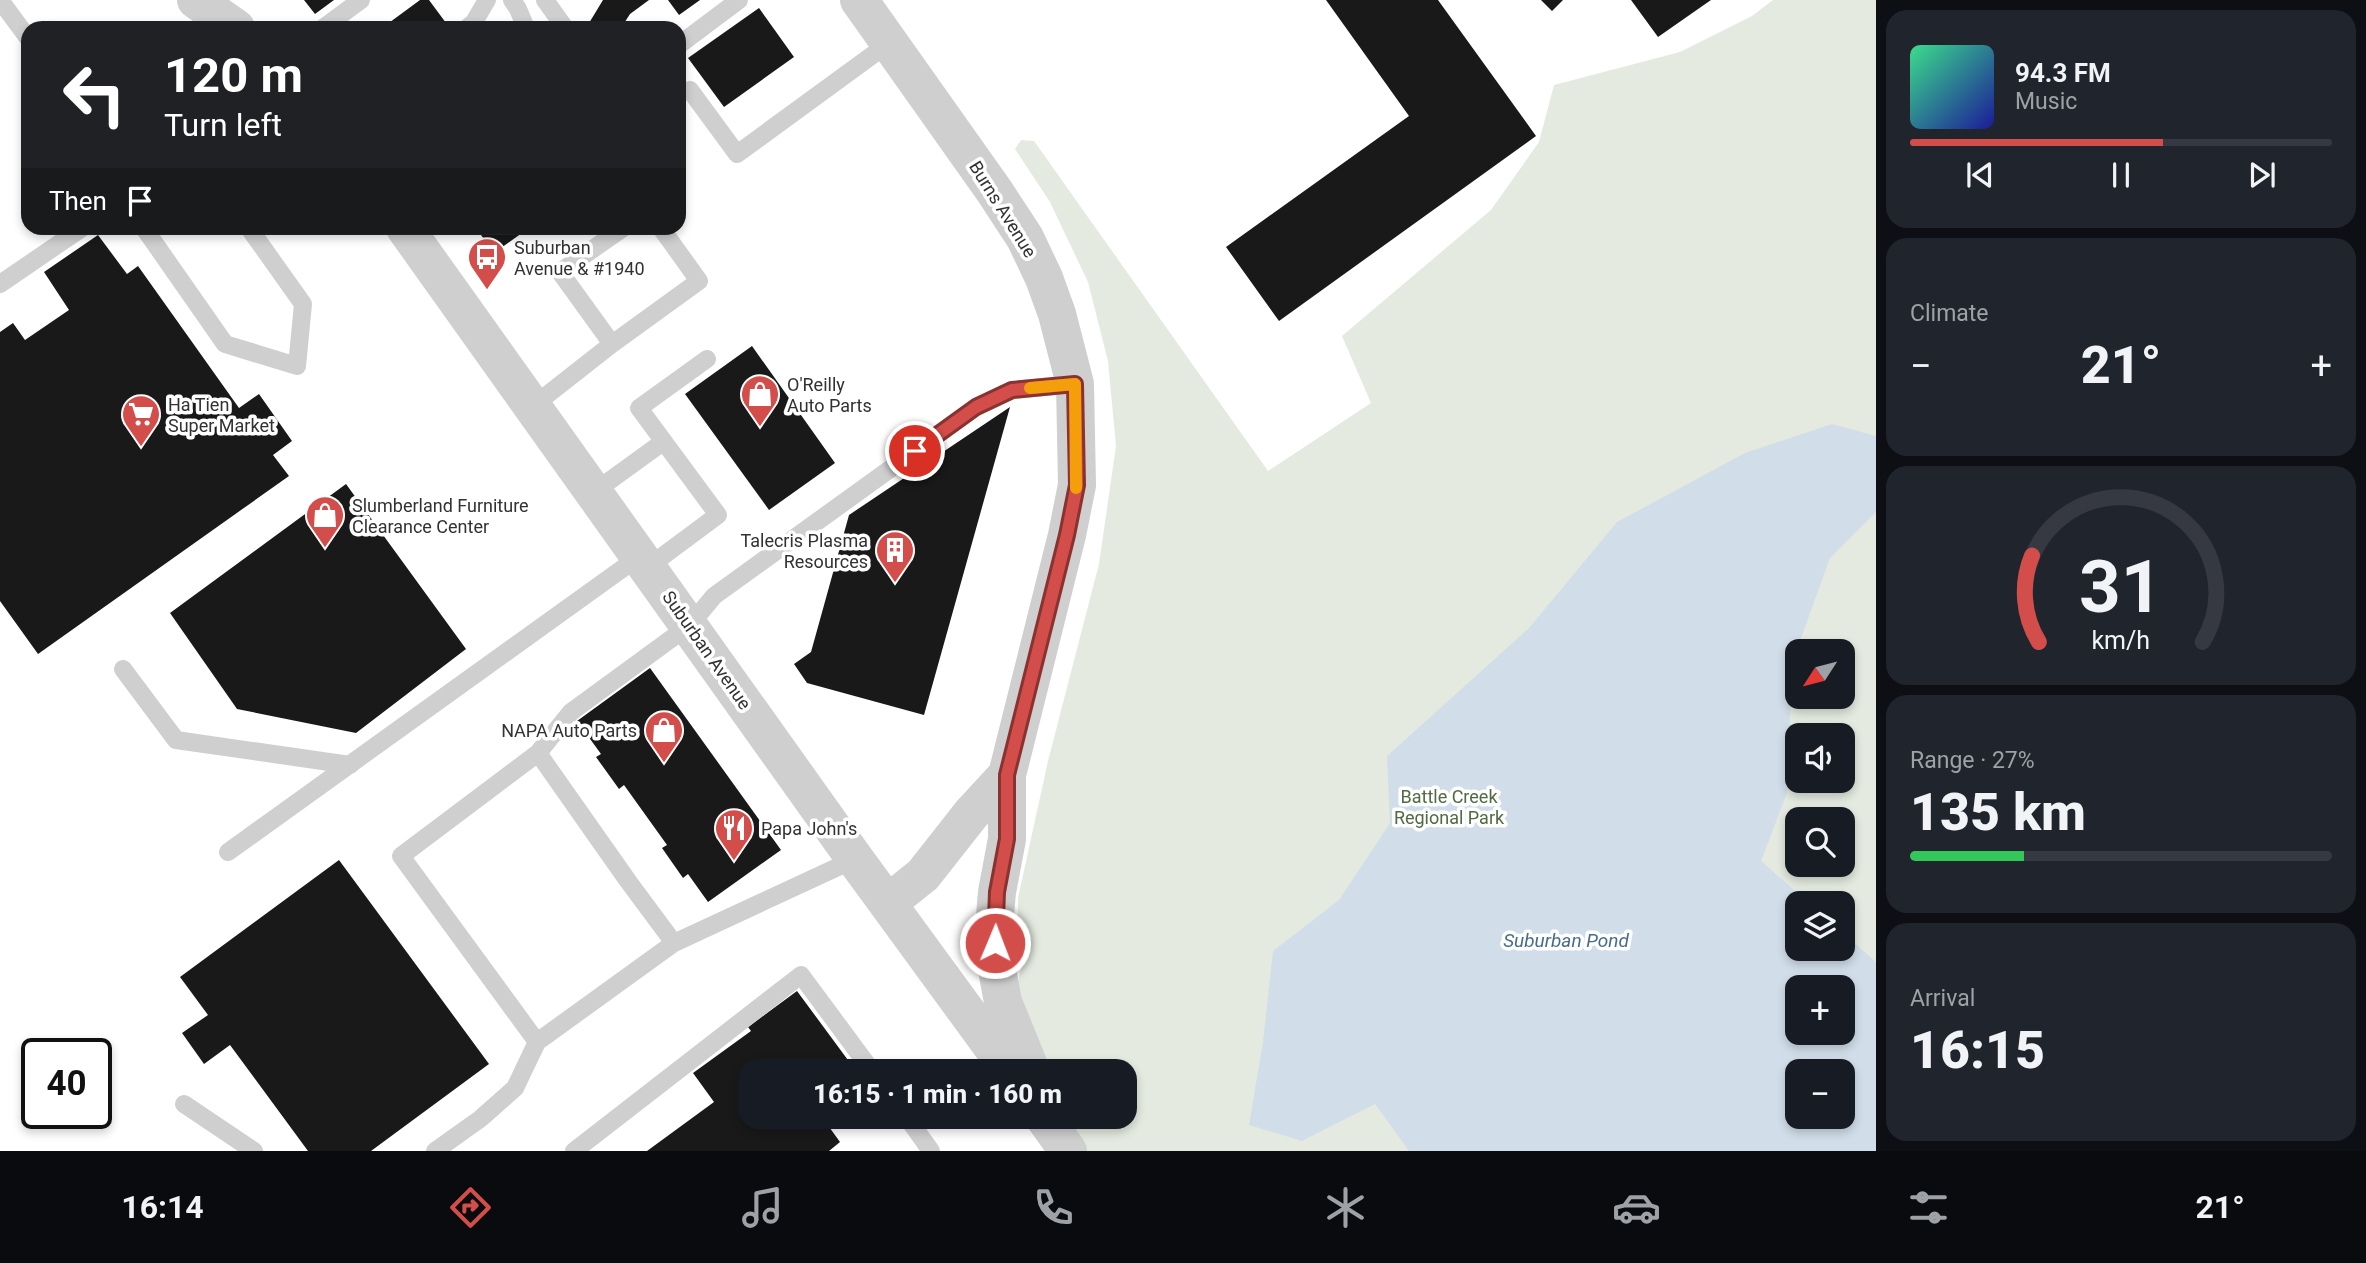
<!DOCTYPE html>
<html lang="en">
<head>
<meta charset="utf-8">
<style>
	:root { --surface:#171b24; --page:#20242c; --text:#f1f3f6; --muted:#9ea1a6; --line:#363941; --accent:#d34e4a }
	body { margin:0; font-family:Roboto,sans-serif; background:var(--page); color:var(--text); height:100vh; display:flex; flex-direction:column; font-size:26px; white-space:nowrap }
	* { box-sizing:border-box; margin:0 }
	p { font-size:23px; color:var(--muted) }
	.icon { flex:none; width:38px; height:38px; fill:none; stroke:currentColor; stroke-width:2; stroke-linecap:round; stroke-linejoin:round }
	.map { position:relative; flex:1; overflow:hidden }
	.panel { display:flex; flex-direction:column; gap:10px; padding:10px; background:#0d0f14; width:490px }
	.panel>* { flex:none }
	.top-card { position:absolute; left:21px; top:21px; width:665px; height:214px; border-radius:21px; box-shadow:0 4px 10px #0003; background:#202124; color:#fff; overflow:hidden }
	.needle { width:46px; rotate:234deg }
	.buttons { position:absolute; left:1785px; top:639px; display:grid; gap:14px }
	.buttons a { display:grid; place-items:center; width:70px; height:70px; border-radius:14px; background:var(--surface); box-shadow:0 4px 10px #0003; font-size:35px }
	.speed { position:absolute; left:21px; top:1038px; display:flex; gap:14px; font-size:35px; font-weight:700; text-align:center }
	.speed>* { display:grid; place-content:center; width:91px; height:91px; border-radius:50%; background:var(--surface); box-shadow:0 4px 10px #0003; line-height:1 }
	.speed .limit { border:4px solid #111; border-radius:10px; background:#fff; color:#111 }
	.pin { position:absolute; display:grid; place-items:center; width:60px; height:60px; color:#fff; margin:-30px; border:4px solid #fff; border-radius:50%; box-shadow:0 2px 7px #0007 }
	.me { position:absolute; width:77px; margin:-38px; rotate:1deg; stroke-linejoin:round; filter:drop-shadow(0 0 5px #0008) }
	.turn { display:flex; align-items:center; gap:24px; height:147px; padding:0 28px; font-size:32px }
	.turn .icon { width:91px; height:91px; stroke-width:2.5 }
	.turn b { display:block; font-size:49px; line-height:60px }
	.then { display:flex; align-items:center; height:66px; padding:0 28px; background:#0003; gap:14px; font-size:26px }
	.big { font-size:52px; font-weight:800; line-height:1.1 }
	.panel .card { flex:1; display:flex; flex-direction:column; justify-content:center; gap:10px; min-width:0; padding:0 24px; border-radius:21px; background:var(--page) }
	.panel .dial { align-items:center; gap:0 }
	.dial svg { height:182px; overflow:visible; fill:none; stroke:var(--line); stroke-width:7; stroke-linecap:round; text-anchor:middle }
	.dial text { fill:var(--text); stroke:none }
	.song { display:flex; align-items:center; gap:21px }
	.cover { width:84px; height:84px; border-radius:10px; background:linear-gradient(135deg,hsl(150 70% 55%),hsl(240 70% 35%)) }
	.played { height:7px; border-radius:4px; background:linear-gradient(90deg,var(--accent) 60%,var(--line) 60%) }
	.keys { display:flex; justify-content:space-around; direction:ltr }
	.heat { display:flex; justify-content:space-between; align-items:center; font-size:38px; direction:ltr }
	.charge { height:10px; border-radius:5px; background:linear-gradient(90deg,#34c759 27%,var(--line) 0) }
	.trip { position:absolute; left:738px; top:1059px; width:399px; height:70px; border-radius:21px; background:var(--surface); box-shadow:0 4px 10px #0003; font-weight:800; line-height:70px; text-align:center }
	.tab-bar { display:flex; height:112px; justify-content:space-around; align-items:center; background:#090b0e; color:var(--muted) }
	.tab-bar .icon { width:49px; height:49px }
	.tab-bar .active { color:var(--accent) }
	.tab-bar b { font-size:32px; color:var(--text) }
	main { display:flex; flex:1; min-height:0 }
	.map>svg:first-child { display:block }
</style>
</head>
<body>
<main>
<div class="map">
<svg width="1876" height="1151" viewBox="0 0 1876 1151">
	<rect width="100%" height="100%" fill="#fff"/>
	<!-- green -->
	<path fill="#e4eadf" fill-rule="evenodd" d="M1773 0H1876V1151H1053L1029 1117 1125 1116V1071H997L1023 960 1017 959 1018 898 1048 761 1099 564 1116 446 1108 361 1088 282 1050 202 1015 149 1021 140 1034 141 1268 471 1371 403 1342 336 1491 210 1539 142 1554 85 1680 52 1752 16ZM1797 651H1843V696H1797ZM1797 735H1843V780H1797ZM1797 819H1843V864H1797ZM1797 903H1843V948H1797ZM1797 987H1843V1032H1797ZM1797 1071H1843V1116H1797Z"/>
	<!-- water -->
	<path fill="#d1deea" fill-rule="evenodd" d="M1832 424 1876 436V512L1830 558 1792 663 1787 793 1761 861 1809 903H1797V948H1843V933L1876 962V1151H1409L1375 1104 1302 1141 1249 1125 1263 1042 1273 951 1339 900 1390 823 1387 756 1529 628 1617 522 1745 453ZM1797 987H1843V1032H1797ZM1843 1071V1116H1797V1071Z"/>
	<!-- building -->
	<path fill="#191919" d="M304 0H334L315 14Z
		M420 0H429L449 27 382 28Z
		M603 0H649L630 14 621 28H586Z
		M668 0H700L679 15Z
		M1326 0H1438L1536 136 1279 321 1226 247 1409 116Z
		M1541 0H1563L1552 11Z
		M1631 0H1711L1658 37Z
		M759 8 794 57 724 107 688 58Z
		M476 228H529L494 253Z
		M98 235 127 274 138 266 239 408 259 394 292 441 273 455 289 476 38 654 0 601V332L13 323 25 340 69 310 44 272Z
		M752 346 835 463 769 510 685 394Z
		M1010 407 924 715 807 683 794 664 811 652 849 515Z
		M346 484 466 649 356 733 237 709 170 613Z
		M650 668 781 850 708 902 688 874 683 878 662 848 667 845 624 785 619 789 596 757 601 754 577 721Z
		M339 860 489 1064 371 1151H308L230 1045 204 1064 182 1033 208 1015 180 977Z
		M797 991 856 1071H751V1116H836L827 1124 840 1142 829 1151H647L714 1102 693 1073 751 1031 748 1027Z"/>
	<g fill="none" stroke-linecap="round" stroke-linejoin="round">
		<!-- service -->
		<path stroke="#cfcfcf" stroke-width="18" d="M0 0 28 38
			M512 0 518 9 526 28
			M545 0 565 28
			M323 28 361 0
			M467 28 474 22 487 0
			M679 45 739 0
			M690 90 737 154 889 43
			M144 228 225 344 297 366 303 304 249 228
			M0 284 82 228
			M612 344 560 272 623 228
			M533 406 612 344 699 281 661 228
			M594 492 663 442
			M648 567 718 515 639 408 707 359
			M123 669 176 740 350 765
			M538 753 628 881 674 943
			M228 852 640 556
			M855 859 674 943 537 1042 401 856 538 753 571 712 690 625 714 596 976 407 1012 390 1075 384
			M184 1104 254 1151
			M906 1116 931 1151
			M435 1151 480 1119 515 1088 537 1042
			M574 1151 801 975 872 1071"/>
		<!-- tertiary -->
		<path stroke="#cfcfcf" stroke-width="38" d="M196 0 236 28
			M859 0 995 192 1025 238 1044 278 1057 314 1075 384 1077 485 1067 535 1007 775V839L997 892 994 927 996 964 1003 1002 1031 1071
			M405 228 855 859 1010 1071
			M888 903 923 875 971 814 1007 775
			M1043 1116 1068 1151"/>
	</g>
	<g fill="none" stroke-linecap="round" stroke-linejoin="round">
		<defs>
			<path id="route" d="M915 451 976 407 1012 390 1075 384 1077 485 1067 535 1007 775V839L997 892 995 943"/>
		</defs>
		<!-- route casing -->
		<use href="#route" stroke="#893330" stroke-width="18"/>
		<!-- route -->
		<use href="#route" stroke="#d34e4a" stroke-width="12"/>
		<!-- slow -->
		<path stroke="#f59e0b" stroke-width="12" d="M1030 388 1075 384 1076 488"/>
	</g>
	<!-- icons -->
	<defs>
		<symbol id="bus-pin" viewBox="-11 -11 22 30"><path d="M0 17L-7.5 6A9.5 9.5 0 1 1 7.5 6Z" fill="#d34e4a" stroke="#fff"/><path d="M-5-6H5V4H4V6H2V4H-2V6H-4V4H-5ZM-3.5-4V0h7V-4ZM-3.5 1.2v1.5H-2V1.2ZM2 1.2v1.5H3.5V1.2Z" fill="#fff"/></symbol>
		<symbol id="shop-pin" viewBox="-11 -11 22 30"><path d="M0 17L-7.5 6A9.5 9.5 0 1 1 7.5 6Z" fill="#d34e4a" stroke="#fff"/><path d="M-5-2.5h2.3a2.7 3.5 0 0 1 5.4 0H5L5.5 6h-11ZM-1.5-2.5h3a1.5 2.3 0 0 0-3 0Z" fill="#fff"/></symbol>
		<symbol id="supermarket-pin" viewBox="-11 -11 22 30"><path d="M0 17L-7.5 6A9.5 9.5 0 1 1 7.5 6Z" fill="#d34e4a" stroke="#fff"/><path d="M-6-5.5h2.5l.6 2H6L4.5 2H-2.5L-4.4-4H-6ZM-1.5 3.2a1.3 1.3 0 1 0 .1 0ZM3 3.2a1.3 1.3 0 1 0 .1 0Z" fill="#fff"/></symbol>
		<symbol id="building-pin" viewBox="-11 -11 22 30"><path d="M0 17L-7.5 6A9.5 9.5 0 1 1 7.5 6Z" fill="#d34e4a" stroke="#fff"/><path d="M-4-6H4V6H1V3H-1V6H-4ZM-2.5-4.3h1.7v1.8h-1.7ZM.8-4.3h1.7v1.8H.8ZM-2.5-1h1.7V.8h-1.7ZM.8-1h1.7V.8H.8Z" fill="#fff"/></symbol>
		<symbol id="restaurant-pin" viewBox="-11 -11 22 30"><path d="M0 17L-7.5 6A9.5 9.5 0 1 1 7.5 6Z" fill="#d34e4a" stroke="#fff"/><path d="M-5-6h1v4h1v-4h1v4h1v-4h1v5L-1.5 .5V6h-2V.5L-5-1ZM5-6V6H3V1.5H1.5Q1.5-4 5-6Z" fill="#fff"/></symbol>
	</defs>
	<g fill-rule="evenodd">
		<use href="#bus-pin" x="465" y="235" width="44" height="60"/>
		<use href="#shop-pin" x="738" y="372" width="44" height="60"/>
		<use href="#supermarket-pin" x="119" y="392" width="44" height="60"/>
		<use href="#shop-pin" x="303" y="493" width="44" height="60"/>
		<use href="#building-pin" x="873" y="528" width="44" height="60"/>
		<use href="#shop-pin" x="642" y="708" width="44" height="60"/>
		<use href="#restaurant-pin" x="712" y="806" width="44" height="60"/>
	</g>
	<g text-anchor="middle" dominant-baseline="central" stroke-width="7" stroke-linejoin="round" paint-order="stroke">
		<!-- street labels -->
		<g font-size="18" fill="#323232" stroke="#fff">
			<text transform="translate(1003 209) rotate(58)">Burns Avenue</text>
			<text transform="translate(707 650) rotate(55)">Suburban Avenue</text>
		</g>
		<!-- poi labels -->
		<g font-size="18" fill="#323232" stroke="#fff" text-anchor="start">
			<text x="514" y="247">Suburban<tspan x="514" dy="21">Avenue &amp; #1940</tspan></text>
			<text x="787" y="384">O'Reilly<tspan x="787" dy="21">Auto Parts</tspan></text>
			<text x="168" y="404">Ha Tien<tspan x="168" dy="21">Super Market</tspan></text>
			<text x="352" y="505">Slumberland Furniture<tspan x="352" dy="21">Clearance Center</tspan></text>
			<text x="868" y="540" text-anchor="end">Talecris Plasma<tspan x="868" dy="21">Resources</tspan></text>
			<text x="637" y="730" text-anchor="end">NAPA Auto Parts</text>
			<text x="761" y="828">Papa John's</text>
		</g>
		<!-- park labels -->
		<g font-size="18" fill="#516a44" stroke="#fff">
			<text x="1449" y="796">Battle Creek<tspan x="1449" dy="21">Regional Park</tspan></text>
		</g>
		<!-- water labels -->
		<g font-size="19" font-style="italic" fill="#486b8c" stroke="#fff">
			<text x="1566" y="940">Suburban Pond</text>
		</g>
	</g>
</svg>
<div class="buttons">
<a><svg class="needle" viewBox="-14 -14 28 28"><path d="M0-13l5 13h-10z" fill="#e53935"/><path d="M0 13l5-13h-10z" fill="#9ea1a6"/></svg></a>
<a><svg class="icon" aria-label="sound" viewBox="0 0 24 24"><path d="M4 9h4l5-4v14l-5-4H4zM17 9q2 3 0 6"/></svg></a>
<a><svg class="icon" aria-label="search" viewBox="0 0 24 24"><circle cx="10" cy="10" r="6"/><path d="M15 15l6 6"/></svg></a>
<a><svg class="icon" aria-label="layers" viewBox="0 0 24 24"><path d="M12 4l9 5-9 5-9-5zM3 14l9 5 9-5"/></svg></a>
<a>+</a>
<a>−</a>
</div>
<div class="speed"><div class="limit">40</div></div>
<div class="pin" style="left:915px;top:451px;background:#d93025"><svg class="icon" aria-label="arrive" viewBox="0 0 24 24"><path d="M6 21V4h12l-3 4 3 4H6"/></svg></div>
<svg class="me" style="left:995px;top:943px" viewBox="-20 -20 40 40"><circle r="17" fill="#d34e4a" stroke="#fff" stroke-width="3"/><path d="M0-11L8 9 0 5-8 9z" fill="#fff"/></svg>
<div class="trip">16:15 · 1 min · 160 m</div>
<div class="top-card">
<div class="turn"><svg class="icon" aria-label="left" viewBox="0 0 24 24"><path d="M17 20v-9H6M10 6l-5 5 5 5"/></svg><div><b>120 m</b>Turn left</div></div>
<div class="then">Then<svg class="icon" aria-label="arrive" viewBox="0 0 24 24"><path d="M6 21V4h12l-3 4 3 4H6"/></svg></div>
</div>
</div>
<section class="panel">
<div class="card">
<div class="song"><i class="cover"></i><div><b>94.3 FM</b><p>Music</p></div></div>
<div class="played"></div>
<div class="keys"><svg class="icon" aria-label="previous" viewBox="0 0 24 24"><path d="M18 5L8 12l10 7zM5 5v14"/></svg><svg class="icon" aria-label="pause" viewBox="0 0 24 24"><path d="M8 5v14M16 5v14"/></svg><svg class="icon" aria-label="next" viewBox="0 0 24 24"><path d="M6 5l10 7-10 7zM19 5v14"/></svg></div>
</div>
<div class="card"><p>Climate</p>
<div class="heat"><a>−</a><b class="big">21°</b><a>+</a></div>
</div>
<div class="card dial"><svg viewBox="0 0 100 80">
<path d="M14 69A42 42 0 1 1 86 69"/>
<path d="M14 69A42 42 0 0 1 11 31" stroke="#d34e4a"/>
<text x="50" y="56" font-size="32" font-weight="700">31</text>
<text x="50" y="72" font-size="11">km/h</text>
</svg></div>
<div class="card"><p>Range · 27%</p><b class="big">135 km</b><div class="charge"></div></div>
<div class="card"><p>Arrival</p><b class="big">16:15</b></div>
</section>
</main>
<nav class="tab-bar">
<b>16:14</b>
<svg class="icon active" aria-label="directions" viewBox="0 0 24 24"><path d="M12 3l9 9-9 9-9-9zM9 14v-3h6M13 9l2 2-2 2"/></svg>
<svg class="icon" aria-label="music" viewBox="0 0 24 24"><path d="M9 18V5l10-2v13"/><circle cx="6" cy="18" r="3"/><circle cx="16" cy="16" r="3"/></svg>
<svg class="icon" aria-label="phone" viewBox="0 0 24 24"><path d="M5 4h4l2 5-3 2q2 4 5 5l2-3 5 2v4C11 20 4 13 5 4z"/></svg>
<svg class="icon" aria-label="climate" viewBox="0 0 24 24"><path d="M12 3v18M4 7l16 10M4 17L20 7"/></svg>
<svg class="icon" aria-label="car" viewBox="0 0 24 24"><path d="M5 17H2v-5l4-1 3-4h7l3 4 3 1v5h-3M9 17h6M6 11h13"/><circle cx="7" cy="17" r="2"/><circle cx="17" cy="17" r="2"/></svg>
<svg class="icon" aria-label="filters" viewBox="0 0 24 24"><path d="M4 7h16M4 17h16"/><circle cx="9" cy="7" r="2"/><circle cx="15" cy="17" r="2"/></svg>
<b>21°</b>
</nav>
</body>
</html>
